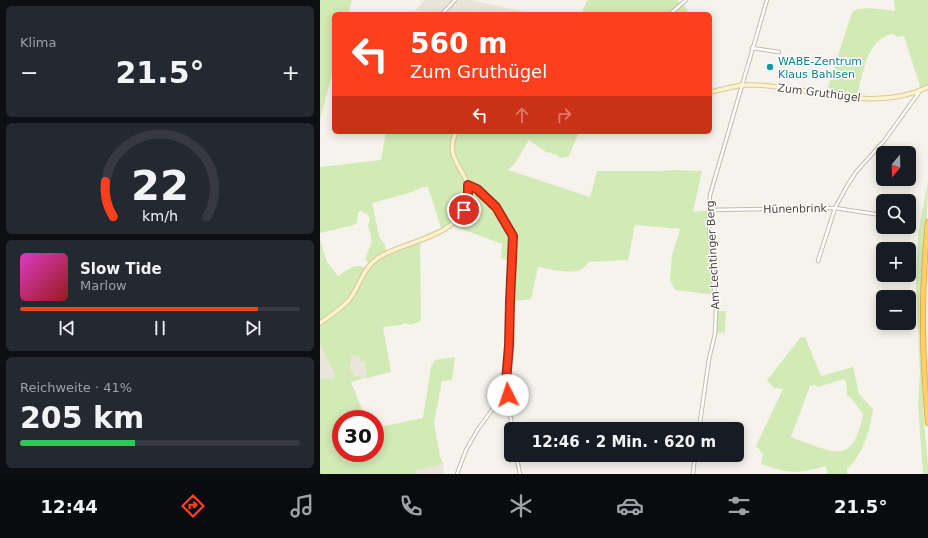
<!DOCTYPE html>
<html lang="de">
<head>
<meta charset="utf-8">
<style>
	:root { --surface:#171b24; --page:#242831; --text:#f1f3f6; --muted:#9ea1a6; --line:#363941; --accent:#fc3f1d }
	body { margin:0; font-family:"DejaVu Sans",sans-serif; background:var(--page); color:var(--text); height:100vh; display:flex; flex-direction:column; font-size:15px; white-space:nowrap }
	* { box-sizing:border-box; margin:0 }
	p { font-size:13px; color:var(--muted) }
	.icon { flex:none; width:22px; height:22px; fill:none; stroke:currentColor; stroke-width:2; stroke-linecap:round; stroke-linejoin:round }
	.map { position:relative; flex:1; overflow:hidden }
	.side { display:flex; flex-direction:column; gap:6px; padding:6px; background:#0d0f14; width:320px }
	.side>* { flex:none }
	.hud { position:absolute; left:12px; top:12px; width:380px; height:122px; border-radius:6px; box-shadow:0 2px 10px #0003; background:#fc3f1d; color:#fff; overflow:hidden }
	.needle { width:26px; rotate:199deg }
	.controls { position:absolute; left:556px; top:146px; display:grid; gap:8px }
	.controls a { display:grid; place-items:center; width:40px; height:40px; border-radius:6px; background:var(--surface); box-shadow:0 2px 10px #0003; font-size:20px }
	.speed { position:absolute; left:12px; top:410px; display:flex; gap:8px; font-size:20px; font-weight:700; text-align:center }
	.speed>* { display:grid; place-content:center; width:52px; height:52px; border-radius:50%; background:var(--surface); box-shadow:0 2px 10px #0003; line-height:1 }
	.speed .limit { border:6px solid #d22; background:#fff; color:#111 }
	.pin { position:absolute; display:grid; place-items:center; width:34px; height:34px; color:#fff; margin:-17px; border:2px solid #fff; border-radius:50%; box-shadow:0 1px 4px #0007 }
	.me { position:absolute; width:44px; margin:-22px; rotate:356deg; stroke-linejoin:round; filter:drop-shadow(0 0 3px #0008) }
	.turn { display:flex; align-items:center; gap:14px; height:84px; padding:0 12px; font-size:18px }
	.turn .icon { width:52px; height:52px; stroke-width:2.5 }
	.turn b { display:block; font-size:28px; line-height:34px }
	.lanes { display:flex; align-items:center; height:38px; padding:0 12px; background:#0003; justify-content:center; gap:20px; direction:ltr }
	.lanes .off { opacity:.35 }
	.big { font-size:30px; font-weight:600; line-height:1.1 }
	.side .card { flex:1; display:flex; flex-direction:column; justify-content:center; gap:6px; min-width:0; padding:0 14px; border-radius:6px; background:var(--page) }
	.side .dial { align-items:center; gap:0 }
	.dial svg { height:104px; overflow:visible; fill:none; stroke:var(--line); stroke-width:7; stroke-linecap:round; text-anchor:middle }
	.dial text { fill:var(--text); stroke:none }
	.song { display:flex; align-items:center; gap:12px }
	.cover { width:48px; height:48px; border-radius:6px; background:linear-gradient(135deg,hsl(310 70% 55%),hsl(0 70% 35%)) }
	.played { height:4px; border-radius:2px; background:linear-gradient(90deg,var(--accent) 85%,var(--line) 85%) }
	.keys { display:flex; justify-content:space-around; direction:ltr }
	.heat { display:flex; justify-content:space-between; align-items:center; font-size:22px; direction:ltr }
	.charge { height:6px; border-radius:3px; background:linear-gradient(90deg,#34c759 41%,var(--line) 0) }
	.trip { position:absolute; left:184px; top:422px; width:240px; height:40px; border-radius:6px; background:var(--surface); box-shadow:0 2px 10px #0003; font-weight:600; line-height:40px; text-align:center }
	.dock { display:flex; height:64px; justify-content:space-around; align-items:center; background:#090b0e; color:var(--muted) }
	.dock .icon { width:28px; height:28px }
	.dock .current { color:var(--accent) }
	.dock b { font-size:18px; color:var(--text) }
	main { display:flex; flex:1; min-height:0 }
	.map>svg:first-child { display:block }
</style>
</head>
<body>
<main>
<section class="side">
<div class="card"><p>Klima</p>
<div class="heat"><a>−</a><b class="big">21.5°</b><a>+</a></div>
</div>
<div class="card dial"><svg viewBox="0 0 100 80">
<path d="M14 69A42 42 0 1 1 86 69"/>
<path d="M14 69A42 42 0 0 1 8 42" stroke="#fc3f1d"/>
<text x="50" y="56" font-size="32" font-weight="700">22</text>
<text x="50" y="72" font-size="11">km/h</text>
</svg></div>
<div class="card">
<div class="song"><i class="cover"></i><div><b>Slow Tide</b><p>Marlow</p></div></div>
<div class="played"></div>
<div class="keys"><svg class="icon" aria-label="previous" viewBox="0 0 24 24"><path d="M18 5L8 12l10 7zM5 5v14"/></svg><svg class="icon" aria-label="pause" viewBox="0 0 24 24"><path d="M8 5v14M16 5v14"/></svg><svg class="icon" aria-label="next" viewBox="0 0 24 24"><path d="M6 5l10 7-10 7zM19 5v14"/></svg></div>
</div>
<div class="card"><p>Reichweite · 41%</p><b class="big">205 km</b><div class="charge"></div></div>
</section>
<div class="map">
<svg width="608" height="474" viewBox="0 0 608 474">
	<rect width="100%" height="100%" fill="#f6f3ec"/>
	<!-- residential -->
	<path fill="#eae5da" d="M104 0H151L209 13 223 14H93Z
		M0 345 16 375 11 380 1 379 0 377Z
		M31 354 38 355 39 359 44 361 47 378 42 379V377L39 375 35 377 30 370Z
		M123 464 124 474H95L94 470Z"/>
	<!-- green -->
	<path fill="#d2eab5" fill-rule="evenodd" d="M0 0H32L28 14H14V67L0 120Z
		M267 0H357L368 10 366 14H263V8L265 6Z
		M574 0H608V86L601 89 584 36 577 37 573 34C547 37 542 76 537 97L506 94 532 12C540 5 564 10 575 11Z
		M66 132H259L249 156 241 158 235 154 226 152 209 140 196 162 188 170 270 197 277 171H340L355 170 382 171 373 212 389 210 396 295 355 290 350 280 352 255 360 229 315 225 308 260 268 262C267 264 265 267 262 269 250 275 231 269 218 267L211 299 190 302 192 262 181 258 182 244 131 225 100 240 101 319 100 321C94 324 91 326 85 323L82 325 63 327 71 372 47 378 44 361 41 362 38 355H31C33 360 29 364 30 370L33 371 35 377 40 375 42 379 31 382 46 419H21V453H55V428L103 418 111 367 115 360 135 357 132 380 122 381 114 423 120 456 123 464 95 470V474H0V377L1 379H4L8 378 11 380 15 375 0 345V240L7 262 18 276C26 271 35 262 44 268L49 263 45 259 52 241 48 225 50 220 48 215 41 211 38 212 37 223 34 225 0 233V167L61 160ZM103 187H108L121 228 66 251 65 245 59 236 52 203 89 193Z
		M608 181C608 218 603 254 602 291 599 349 602 407 608 465V474H603L598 404 600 374 596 284 598 235Z
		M396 311H406L405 332 395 334Z
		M481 337H485L501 376 533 367 539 394 553 409C550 430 543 455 527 469V474H507L506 466C477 474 469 474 441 464L443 454 436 446 463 389 454 388 447 380ZM523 379 526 381 527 395 531 398 543 414C542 422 539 430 536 438 526 457 512 452 495 446 487 443 479 440 471 437L490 386 494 385 498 387Z"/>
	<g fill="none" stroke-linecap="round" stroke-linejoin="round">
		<!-- stream -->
		<path stroke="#a9d4f2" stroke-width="1" d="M0 472 1 474"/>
		<defs>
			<path id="street" d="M122 14 135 0
				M350 14 366 0
				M432 48 459 52
				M389 210 502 208H515L561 215
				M498 261 515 208 527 186 536 172 564 141 600 91
				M186 381 192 429
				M379 429 389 359 395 334 396 311 389 225V206L390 195 447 0
				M196 455 200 474
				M137 474 146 450 158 429 178 402 186 381 189 346 190 302 193 236 176 207 157 189 148 185
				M373 474 375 455"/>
			<path id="secondary" d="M390 92 422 85H437C494 88 554 113 608 87
				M0 323C10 316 21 309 29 300 41 285 42 267 61 256 87 241 136 237 147 203 157 173 121 164 136 132"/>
			<path id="highway" d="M608 222C601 286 602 359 608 423"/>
		</defs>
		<!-- street casing -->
		<use href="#street" stroke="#c2bbae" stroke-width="4.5"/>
		<!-- secondary casing -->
		<use href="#secondary" stroke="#d6c79b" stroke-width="5.5"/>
		<!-- highway casing -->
		<use href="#highway" stroke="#e0a43c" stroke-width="6"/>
		<!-- street -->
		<use href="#street" stroke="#fff" stroke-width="2.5"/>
		<!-- secondary -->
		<use href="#secondary" stroke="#fff3cd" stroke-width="3.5"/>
		<!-- highway -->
		<use href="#highway" stroke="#ffcf6e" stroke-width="4.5"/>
	</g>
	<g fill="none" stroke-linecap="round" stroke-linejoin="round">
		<defs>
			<path id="route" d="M144 210 148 198V185L157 189 176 207 193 236 190 302 189 346 186 381 188 395"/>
		</defs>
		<!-- route casing -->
		<use href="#route" stroke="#a42913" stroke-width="10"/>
		<!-- route -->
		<use href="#route" stroke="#fc3f1d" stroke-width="7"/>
	</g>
	<!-- markers -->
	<circle fill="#0f9aa8" stroke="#fff" stroke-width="1.5" cx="450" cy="67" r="4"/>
	<g text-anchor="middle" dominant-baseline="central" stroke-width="3" stroke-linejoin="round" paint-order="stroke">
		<!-- culture labels -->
		<g font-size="11" fill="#0d838f" stroke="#fff" text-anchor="start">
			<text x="458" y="61">WABE-Zentrum<tspan x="458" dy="13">Klaus Bahlsen</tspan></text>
		</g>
		<!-- street labels -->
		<g font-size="11" fill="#4b4439" stroke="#fff">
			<text transform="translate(499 93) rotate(7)">Zum Gruthügel</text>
			<text transform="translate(475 209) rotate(-1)">Hünenbrink</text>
			<text transform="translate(393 255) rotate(-93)">Am Lechtinger Berg</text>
		</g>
	</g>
</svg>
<div class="controls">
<a><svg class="needle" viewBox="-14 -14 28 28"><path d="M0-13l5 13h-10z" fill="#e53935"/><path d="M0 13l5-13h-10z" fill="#9ea1a6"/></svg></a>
<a><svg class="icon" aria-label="search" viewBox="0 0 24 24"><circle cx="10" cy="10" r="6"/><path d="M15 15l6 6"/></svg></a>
<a>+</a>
<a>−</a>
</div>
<div class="speed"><div class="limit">30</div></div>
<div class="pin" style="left:144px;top:210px;background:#d93025"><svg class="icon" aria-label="arrive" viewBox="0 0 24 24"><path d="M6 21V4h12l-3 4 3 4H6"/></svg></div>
<svg class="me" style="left:188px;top:395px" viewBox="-20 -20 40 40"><circle r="19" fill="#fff"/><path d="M0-13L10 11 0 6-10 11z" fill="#fc3f1d"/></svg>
<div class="trip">12:46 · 2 Min. · 620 m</div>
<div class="hud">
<div class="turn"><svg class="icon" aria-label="left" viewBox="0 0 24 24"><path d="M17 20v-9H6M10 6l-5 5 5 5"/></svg><div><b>560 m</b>Zum Gruthügel</div></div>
<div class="lanes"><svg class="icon" aria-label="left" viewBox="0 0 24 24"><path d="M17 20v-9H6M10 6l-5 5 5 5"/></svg><svg class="icon off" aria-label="ahead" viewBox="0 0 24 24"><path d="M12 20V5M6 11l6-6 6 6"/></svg><svg class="icon off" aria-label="right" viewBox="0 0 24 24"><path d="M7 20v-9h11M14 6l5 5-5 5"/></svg></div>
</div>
</div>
</main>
<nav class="dock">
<b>12:44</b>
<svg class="icon current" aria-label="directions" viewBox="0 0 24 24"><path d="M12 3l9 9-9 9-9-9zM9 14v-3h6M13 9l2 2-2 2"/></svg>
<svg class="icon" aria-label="music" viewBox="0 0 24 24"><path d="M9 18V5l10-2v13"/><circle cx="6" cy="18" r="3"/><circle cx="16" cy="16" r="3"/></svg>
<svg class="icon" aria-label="phone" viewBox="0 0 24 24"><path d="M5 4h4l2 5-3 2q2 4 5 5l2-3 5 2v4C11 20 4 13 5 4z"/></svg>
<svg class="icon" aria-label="climate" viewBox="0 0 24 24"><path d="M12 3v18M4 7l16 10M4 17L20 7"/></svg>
<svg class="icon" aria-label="car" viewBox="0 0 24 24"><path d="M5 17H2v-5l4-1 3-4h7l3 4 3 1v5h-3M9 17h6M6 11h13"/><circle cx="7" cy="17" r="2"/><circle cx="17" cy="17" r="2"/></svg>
<svg class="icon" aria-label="filters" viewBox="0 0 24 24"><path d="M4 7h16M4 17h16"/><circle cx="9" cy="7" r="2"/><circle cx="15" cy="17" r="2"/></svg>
<b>21.5°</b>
</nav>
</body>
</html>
